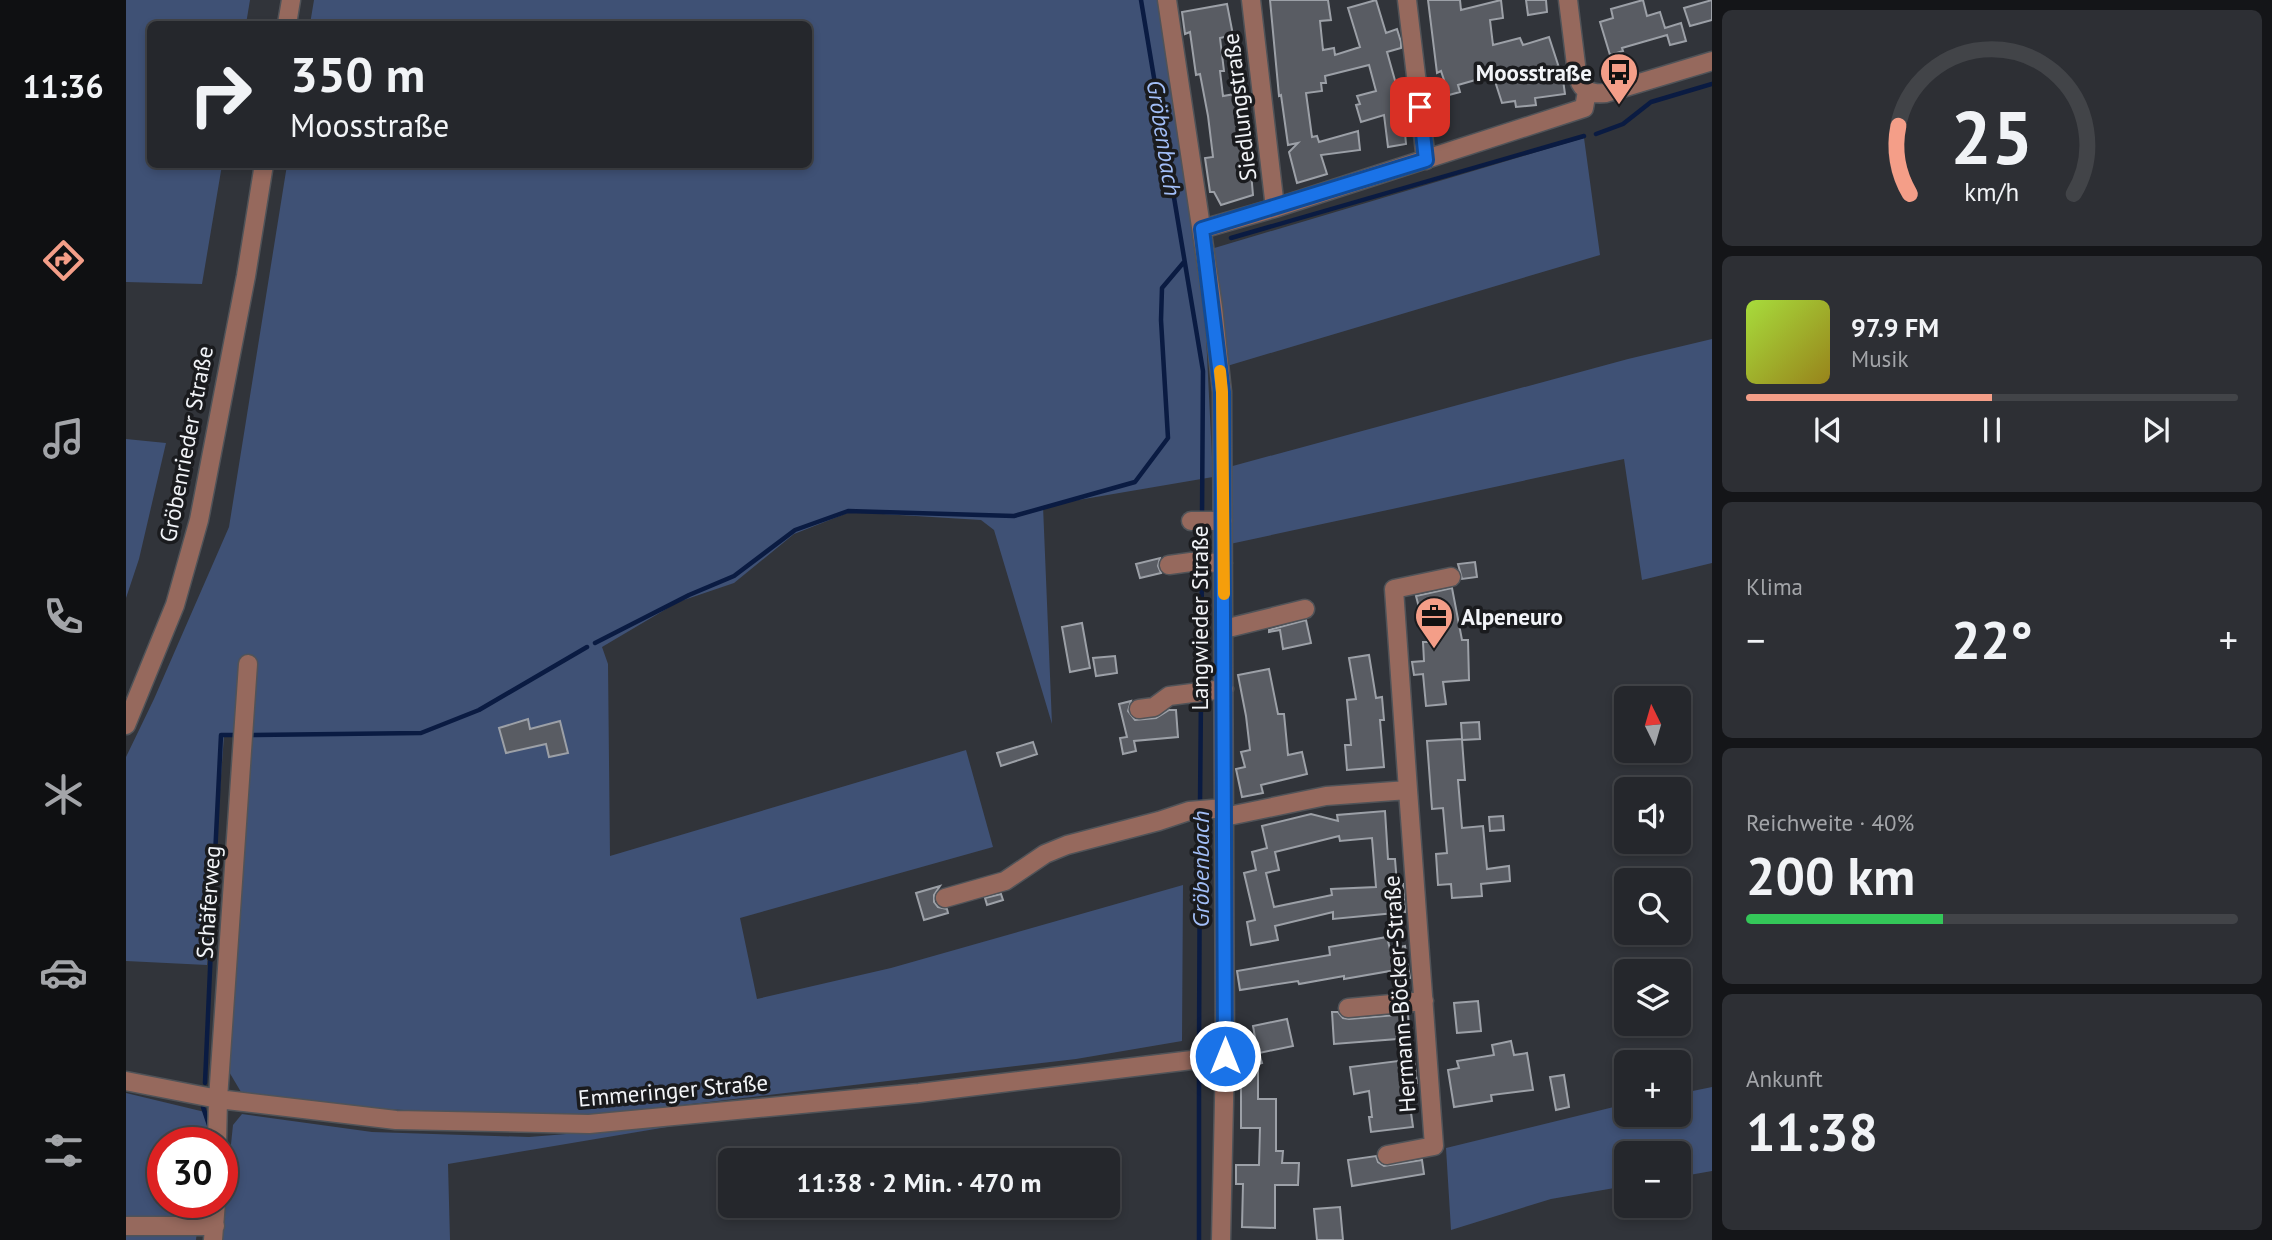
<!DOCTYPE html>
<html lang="de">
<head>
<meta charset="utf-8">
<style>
	:root { --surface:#25272c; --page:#2d2f34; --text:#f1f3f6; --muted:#a3a5a9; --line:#424448; --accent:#f49e88 }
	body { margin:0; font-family:"PT Sans",sans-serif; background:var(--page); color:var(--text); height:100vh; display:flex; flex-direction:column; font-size:26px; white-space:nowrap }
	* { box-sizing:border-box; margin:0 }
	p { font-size:23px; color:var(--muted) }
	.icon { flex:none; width:38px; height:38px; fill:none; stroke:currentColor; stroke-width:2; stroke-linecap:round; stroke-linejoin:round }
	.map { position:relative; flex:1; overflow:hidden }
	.side { display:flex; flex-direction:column; gap:10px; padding:10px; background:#141518; width:560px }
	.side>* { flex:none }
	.top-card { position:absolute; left:21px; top:21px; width:665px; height:147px; border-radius:10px; box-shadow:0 4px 10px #0003,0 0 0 2px var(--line); background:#25272c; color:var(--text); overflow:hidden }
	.needle { width:46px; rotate:355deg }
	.fabs { position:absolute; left:1488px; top:686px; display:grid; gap:14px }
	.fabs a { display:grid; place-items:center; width:77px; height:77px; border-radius:10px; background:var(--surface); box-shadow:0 4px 10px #0003,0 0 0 2px var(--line); font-size:35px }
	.speed { position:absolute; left:21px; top:1127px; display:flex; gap:14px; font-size:35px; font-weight:700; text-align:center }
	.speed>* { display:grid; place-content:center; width:91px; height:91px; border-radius:50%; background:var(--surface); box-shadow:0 4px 10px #0003,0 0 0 2px var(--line); line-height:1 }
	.speed .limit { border:10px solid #d22; background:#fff; color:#111 }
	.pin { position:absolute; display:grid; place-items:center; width:60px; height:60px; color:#fff; margin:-30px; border-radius:14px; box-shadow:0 4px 10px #0006 }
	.me { position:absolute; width:77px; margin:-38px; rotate:0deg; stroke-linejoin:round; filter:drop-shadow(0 0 5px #0008) }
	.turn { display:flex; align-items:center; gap:24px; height:147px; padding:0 28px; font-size:32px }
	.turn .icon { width:91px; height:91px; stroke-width:2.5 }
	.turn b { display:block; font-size:49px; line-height:60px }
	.big { font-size:52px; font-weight:700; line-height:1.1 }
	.side .widget { flex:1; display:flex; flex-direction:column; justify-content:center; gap:10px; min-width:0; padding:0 24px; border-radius:10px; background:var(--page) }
	.side .dial { align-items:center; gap:0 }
	.dial svg { height:182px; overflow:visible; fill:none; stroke:var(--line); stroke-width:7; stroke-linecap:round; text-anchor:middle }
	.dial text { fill:var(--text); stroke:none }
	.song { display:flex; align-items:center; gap:21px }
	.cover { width:84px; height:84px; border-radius:10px; background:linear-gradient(135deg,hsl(80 70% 55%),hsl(50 70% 35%)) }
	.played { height:7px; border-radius:4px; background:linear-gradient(90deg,var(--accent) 50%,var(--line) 50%) }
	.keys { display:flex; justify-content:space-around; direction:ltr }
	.heat { display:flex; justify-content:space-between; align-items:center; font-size:38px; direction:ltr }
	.charge { height:10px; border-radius:5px; background:linear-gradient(90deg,#34c759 40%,var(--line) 0) }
	.trip { position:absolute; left:592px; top:1148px; width:402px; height:70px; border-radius:10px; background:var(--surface); box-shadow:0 4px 10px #0003,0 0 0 2px var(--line); font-weight:700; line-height:70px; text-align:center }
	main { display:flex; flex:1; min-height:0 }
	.dock { display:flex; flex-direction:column; width:126px; justify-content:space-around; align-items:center; background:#0f1012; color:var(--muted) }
	.dock .icon { width:49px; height:49px }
	.dock .current { color:var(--accent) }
	.dock b { font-size:32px; color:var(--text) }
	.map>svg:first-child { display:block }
</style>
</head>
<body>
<main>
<nav class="dock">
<b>11:36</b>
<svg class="icon current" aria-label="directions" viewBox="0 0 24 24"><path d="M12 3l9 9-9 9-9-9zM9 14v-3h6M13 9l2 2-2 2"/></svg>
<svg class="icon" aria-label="music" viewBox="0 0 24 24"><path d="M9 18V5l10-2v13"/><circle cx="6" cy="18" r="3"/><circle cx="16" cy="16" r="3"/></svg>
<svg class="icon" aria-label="phone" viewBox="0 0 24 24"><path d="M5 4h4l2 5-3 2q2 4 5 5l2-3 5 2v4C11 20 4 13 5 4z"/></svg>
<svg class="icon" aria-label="climate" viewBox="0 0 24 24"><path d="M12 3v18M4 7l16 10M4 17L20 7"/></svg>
<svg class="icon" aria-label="car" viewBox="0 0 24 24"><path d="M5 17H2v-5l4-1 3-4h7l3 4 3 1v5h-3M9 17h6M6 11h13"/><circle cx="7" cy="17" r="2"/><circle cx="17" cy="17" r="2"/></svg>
<svg class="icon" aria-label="filters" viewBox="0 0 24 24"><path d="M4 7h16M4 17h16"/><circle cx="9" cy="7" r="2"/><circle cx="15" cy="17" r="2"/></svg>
</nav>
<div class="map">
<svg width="1586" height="1240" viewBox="0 0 1586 1240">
	<rect width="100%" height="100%" fill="#31343a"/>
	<!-- green -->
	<path fill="#3f5175" d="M0 0H124L120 24H24V164L96 165 76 284 0 282Z
		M188 0H1031L1079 315 1087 477 917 506 926 724 868 530 855 520 724 512 668 534 608 583 552 602 476 647 482 664 484 856 840 750 867 847 614 918 631 999 765 968 1057 885 1056 1041 950 1059 455 1117 253 1109 115 1092 102 1070 110 890 127 738 98 736 81 965 0 961V757L28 699 103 527 161 165 682 164V24H184Z
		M1458 138 1474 255 1101 366 1085 249Z
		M1586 339V563L1516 580 1498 459 1104 544 1103 467 1502 359Z
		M0 439 40 443 13 559 0 598Z
		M1586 1087V1171L1552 1177V1153H1500V1186L1425 1199 1325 1230 1320 1148 1500 1104V1115H1552V1094Z
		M0 1093 83 1113 80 1143H37V1202H74L70 1240H0Z
		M116 1114 246 1132 403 1137 553 1125 322 1164 324 1240H95L107 1125Z"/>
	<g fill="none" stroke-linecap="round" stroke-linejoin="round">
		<!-- stream -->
		<path stroke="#0a1b42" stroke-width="4.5" d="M1015 0 1077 371 1076 518
			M1470 134 1497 124 1525 102 1586 84
			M1105 238 1458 136
			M1076 557V527
			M469 643 563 595 608 576 669 530 722 511 888 516 1009 482 1042 438 1035 320 1036 288 1058 262
			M1075 686 1076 565
			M122 735 295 733 353 710 461 647
			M1074 805 1075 695
			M88 876 95 735H114
			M1073 1054 1074 814
			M79 1083 87 902
			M77 1107 84 1128
			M76 1216 78 1202
			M1073 1240V1062"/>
	</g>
	<!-- building -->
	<path fill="#595c63" stroke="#9ca0a7" stroke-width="2" fill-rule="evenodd" d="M1144 0H1202L1205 20 1194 21 1197 50 1208 48 1209 55 1234 47 1222 8 1250 0 1260 33 1271 29 1275 42V48L1261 52 1277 109 1280 144 1262 147 1258 115 1235 122 1230 105 1234 104 1231 96 1250 91 1243 65 1199 76 1200 83H1195L1196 91 1180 93 1186 137 1191 136 1193 142 1232 131 1234 150 1195 155 1201 174 1171 183 1163 152 1172 143 1162 145 1155 95 1153 96Z
		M1302 0H1334L1335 10 1375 0 1377 18 1364 20 1367 45 1394 38 1397 45 1423 37 1437 80 1439 94 1409 98 1410 105 1390 107 1389 101 1376 103 1367 75 1332 85 1334 92 1323 95 1315 71 1311 73Z
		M1400 0H1420L1421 12 1402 15Z
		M1517 0 1521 16 1534 12 1539 28 1555 23 1560 41 1544 45 1541 35 1496 48 1497 51 1484 55 1474 22 1487 18 1485 9Z
		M1586 0V20L1564 26 1558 8Z
		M1101 4 1107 35 1094 38 1098 71H1094L1097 96 1109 94 1112 112 1121 111 1126 149 1123 150 1127 195 1095 205 1088 192H1084L1079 158 1087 157 1082 116 1074 74 1070 75 1064 32 1059 34 1056 12Z
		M1034 558 1032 566 1035 573 1014 578 1010 564Z
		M1349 562 1351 577 1336 579 1332 564Z
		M1326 588 1336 640H1342L1343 680 1317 682 1320 704 1300 706 1297 674 1288 675 1286 662 1298 661 1297 642H1304L1300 614 1295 615 1290 596Z
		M1180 620 1185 643 1157 649 1154 630 1143 632V630Z
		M956 623 964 668 944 672 936 627Z
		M1243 655 1250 698 1256 697 1258 720H1254L1258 767 1221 770 1219 745H1225L1221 700 1230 699 1223 658Z
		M989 656 991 673 970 676 967 658Z
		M1143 669 1152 714H1158L1162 755 1176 752 1181 774 1135 785 1137 793 1116 797 1110 769 1119 767 1115 752 1124 750 1120 716 1112 675Z
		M1005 701 1002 711 1009 720 1030 718 1043 710H1050L1052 737 1008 741 1010 751 997 754 994 738 1001 737 993 704Z
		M402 719 404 729 434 721 442 753 423 757 420 744 380 753 373 728Z
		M1353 722 1354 739 1336 740 1339 780H1332L1336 828 1357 826 1361 869 1383 866 1384 881 1355 884 1356 896 1326 898 1325 884 1312 885 1310 854 1321 853 1317 808 1306 809 1301 741 1336 739 1335 723Z
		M907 742 911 754 875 766 871 753Z
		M1259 811 1262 859H1269L1271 884H1277L1279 912 1207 919V912L1149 926 1152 940 1125 945 1121 922 1129 920 1118 873 1130 870 1126 852 1141 848 1136 826 1185 814 1212 821 1211 815ZM1213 836 1214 841 1246 838 1250 887 1205 889 1206 895 1148 907 1140 873 1153 870 1149 852Z
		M1377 816 1378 830 1364 831 1363 817Z
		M814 886 808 895V902L812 907 821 909 822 913 798 920 790 893Z
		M875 894 877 900 861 905 859 898Z
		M1261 937 1264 949 1279 946 1284 978 1272 980 1270 970 1218 979V976L1173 984 1172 981 1114 990 1111 971 1204 955 1203 947Z
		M1352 1001 1355 1031 1331 1033 1328 1003Z
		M1206 1012H1212L1217 1018 1223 1019 1282 1014 1284 1038 1208 1044Z
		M1161 1019 1167 1046 1133 1053 1136 1063 1132 1064V1099H1150V1151H1157L1156 1163H1173L1172 1185H1149V1228L1116 1227 1117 1184H1110V1165H1133L1134 1128H1115V1082H1120L1113 1047 1130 1043 1127 1026Z
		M1385 1041 1388 1055 1401 1053 1407 1090 1365 1095 1366 1101 1328 1107 1322 1070 1333 1068 1331 1061 1368 1055 1366 1045Z
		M1288 1059 1291 1083 1281 1084 1287 1127 1245 1132 1243 1117H1246L1243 1091 1228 1094 1224 1067Z
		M1438 1075 1443 1107 1430 1110 1424 1077Z
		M1250 1156 1252 1162 1258 1166 1296 1160 1298 1174 1226 1186 1222 1160Z
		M1214 1207 1217 1240H1191L1188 1209Z"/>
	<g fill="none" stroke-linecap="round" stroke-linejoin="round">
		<defs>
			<path id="minor" d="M1041 0 1087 307 1096 392 1099 1056 1095 1240
				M1125 0 1149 208
				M1281 0 1300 160
				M1442 0 1451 73C1454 89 1463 95 1480 93L1586 61
				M161 24 165 0
				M1076 229 1149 208 1458 108 1461 91
				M1065 521H1097
				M1043 565 1065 562 1097 563
				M1098 629 1179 609
				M1013 709 1028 707 1043 696 1098 689
				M0 725 49 605 73 520 120 276 138 164
				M1098 817 1200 796 1282 790 1268 589 1325 577
				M819 898 879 881 919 854 941 845 1033 821 1063 811 1098 808
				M1222 1008 1298 1001
				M0 1081 92 1099 270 1120 463 1124 793 1093 1099 1056
				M91 1143 92 1099 122 664
				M1261 1155 1308 1146 1282 790
				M0 1226H89
				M87 1240 90 1202"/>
		</defs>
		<!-- minor casing -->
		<use href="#minor" stroke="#505358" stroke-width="21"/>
		<!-- minor -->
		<use href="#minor" stroke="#96695d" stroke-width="18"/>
	</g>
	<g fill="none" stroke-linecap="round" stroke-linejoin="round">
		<defs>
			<path id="route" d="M1099 1056 1096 392 1076 229 1300 160 1294 107"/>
		</defs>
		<!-- route casing -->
		<use href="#route" stroke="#114b97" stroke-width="18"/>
		<!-- route -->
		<use href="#route" stroke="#1a73e8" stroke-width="12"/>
		<!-- slow -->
		<path stroke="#f59e0b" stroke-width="12" d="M1094 371 1096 392 1098 594"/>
	</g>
	<!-- icons -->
	<defs>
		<symbol id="bus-pin" viewBox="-11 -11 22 30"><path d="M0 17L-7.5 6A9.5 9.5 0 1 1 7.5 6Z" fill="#f49e88" stroke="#1a1b1e"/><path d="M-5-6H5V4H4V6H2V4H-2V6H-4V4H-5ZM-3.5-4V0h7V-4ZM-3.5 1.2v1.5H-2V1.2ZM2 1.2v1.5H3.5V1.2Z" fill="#111"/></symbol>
		<symbol id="office-pin" viewBox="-11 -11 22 30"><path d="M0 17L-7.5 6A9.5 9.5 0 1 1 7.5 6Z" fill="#f49e88" stroke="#1a1b1e"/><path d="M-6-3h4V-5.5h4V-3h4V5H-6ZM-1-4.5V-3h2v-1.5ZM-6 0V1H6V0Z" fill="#111"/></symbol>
	</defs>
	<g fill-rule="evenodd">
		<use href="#bus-pin" x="1471" y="50" width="44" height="60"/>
		<use href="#office-pin" x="1286" y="594" width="44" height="60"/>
	</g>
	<g text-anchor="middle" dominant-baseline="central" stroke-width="7" stroke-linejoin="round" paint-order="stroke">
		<!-- poi labels -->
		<g font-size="23" font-weight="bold" fill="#f2f4f8" stroke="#1a1b1e" text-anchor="end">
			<text x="1466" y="72">Moosstraße</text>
			<text x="1335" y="616" text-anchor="start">Alpeneuro</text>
		</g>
		<!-- street labels -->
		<g font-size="23" fill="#f2f4f8" stroke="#1a1b1e">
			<text transform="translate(1113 107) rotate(-97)">Siedlungstraße</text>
			<text transform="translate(60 444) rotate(-79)">Gröbenrieder Straße</text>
			<text transform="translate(1073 618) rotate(-90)">Langwieder Straße</text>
			<text transform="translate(82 902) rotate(-86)">Schäferweg</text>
			<text transform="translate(1273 994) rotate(-94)">Hermann-Böcker-Straße</text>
			<text transform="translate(547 1090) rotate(-5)">Emmeringer Straße</text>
		</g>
		<!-- water labels -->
		<g font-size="24" font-style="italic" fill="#a2bef7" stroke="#1a1b1e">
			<text transform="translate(1038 138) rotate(81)">Gröbenbach</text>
			<text transform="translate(1074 869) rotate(-90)">Gröbenbach</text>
		</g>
	</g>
</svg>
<div class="fabs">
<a><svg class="needle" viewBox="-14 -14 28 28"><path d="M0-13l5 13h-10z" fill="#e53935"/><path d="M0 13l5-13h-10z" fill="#a3a5a9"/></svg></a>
<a><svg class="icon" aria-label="sound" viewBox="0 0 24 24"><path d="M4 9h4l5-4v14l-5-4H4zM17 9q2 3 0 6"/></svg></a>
<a><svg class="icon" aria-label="search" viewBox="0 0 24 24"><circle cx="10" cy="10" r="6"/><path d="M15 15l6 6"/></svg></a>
<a><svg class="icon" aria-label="layers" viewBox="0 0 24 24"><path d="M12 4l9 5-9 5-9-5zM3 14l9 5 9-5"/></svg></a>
<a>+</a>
<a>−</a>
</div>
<div class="speed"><div class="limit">30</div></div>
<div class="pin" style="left:1294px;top:107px;background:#d93025"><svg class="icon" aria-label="arrive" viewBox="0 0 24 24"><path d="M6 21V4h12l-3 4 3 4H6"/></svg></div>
<svg class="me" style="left:1099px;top:1056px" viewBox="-20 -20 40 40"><circle r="17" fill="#1a73e8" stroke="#fff" stroke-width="3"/><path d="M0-11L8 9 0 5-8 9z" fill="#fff"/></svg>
<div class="trip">11:38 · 2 Min. · 470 m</div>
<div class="top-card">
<div class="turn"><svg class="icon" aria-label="right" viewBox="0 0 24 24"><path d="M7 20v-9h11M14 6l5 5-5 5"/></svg><div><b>350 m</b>Moosstraße</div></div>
</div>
</div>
<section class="side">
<div class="widget dial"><svg viewBox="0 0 100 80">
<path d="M14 69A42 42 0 1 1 86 69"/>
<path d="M14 69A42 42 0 0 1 9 39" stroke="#f49e88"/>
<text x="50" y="56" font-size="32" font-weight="700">25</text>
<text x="50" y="72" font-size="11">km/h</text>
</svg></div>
<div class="widget">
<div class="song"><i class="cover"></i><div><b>97.9 FM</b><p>Musik</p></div></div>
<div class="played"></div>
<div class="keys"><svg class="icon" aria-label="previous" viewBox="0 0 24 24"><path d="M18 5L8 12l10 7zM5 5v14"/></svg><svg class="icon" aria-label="pause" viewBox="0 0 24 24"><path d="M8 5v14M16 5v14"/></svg><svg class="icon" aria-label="next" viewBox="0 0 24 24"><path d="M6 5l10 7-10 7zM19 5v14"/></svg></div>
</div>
<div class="widget"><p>Klima</p>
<div class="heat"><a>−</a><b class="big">22°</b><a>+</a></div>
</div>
<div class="widget"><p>Reichweite · 40%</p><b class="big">200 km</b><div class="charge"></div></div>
<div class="widget"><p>Ankunft</p><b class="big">11:38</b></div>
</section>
</main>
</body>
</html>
